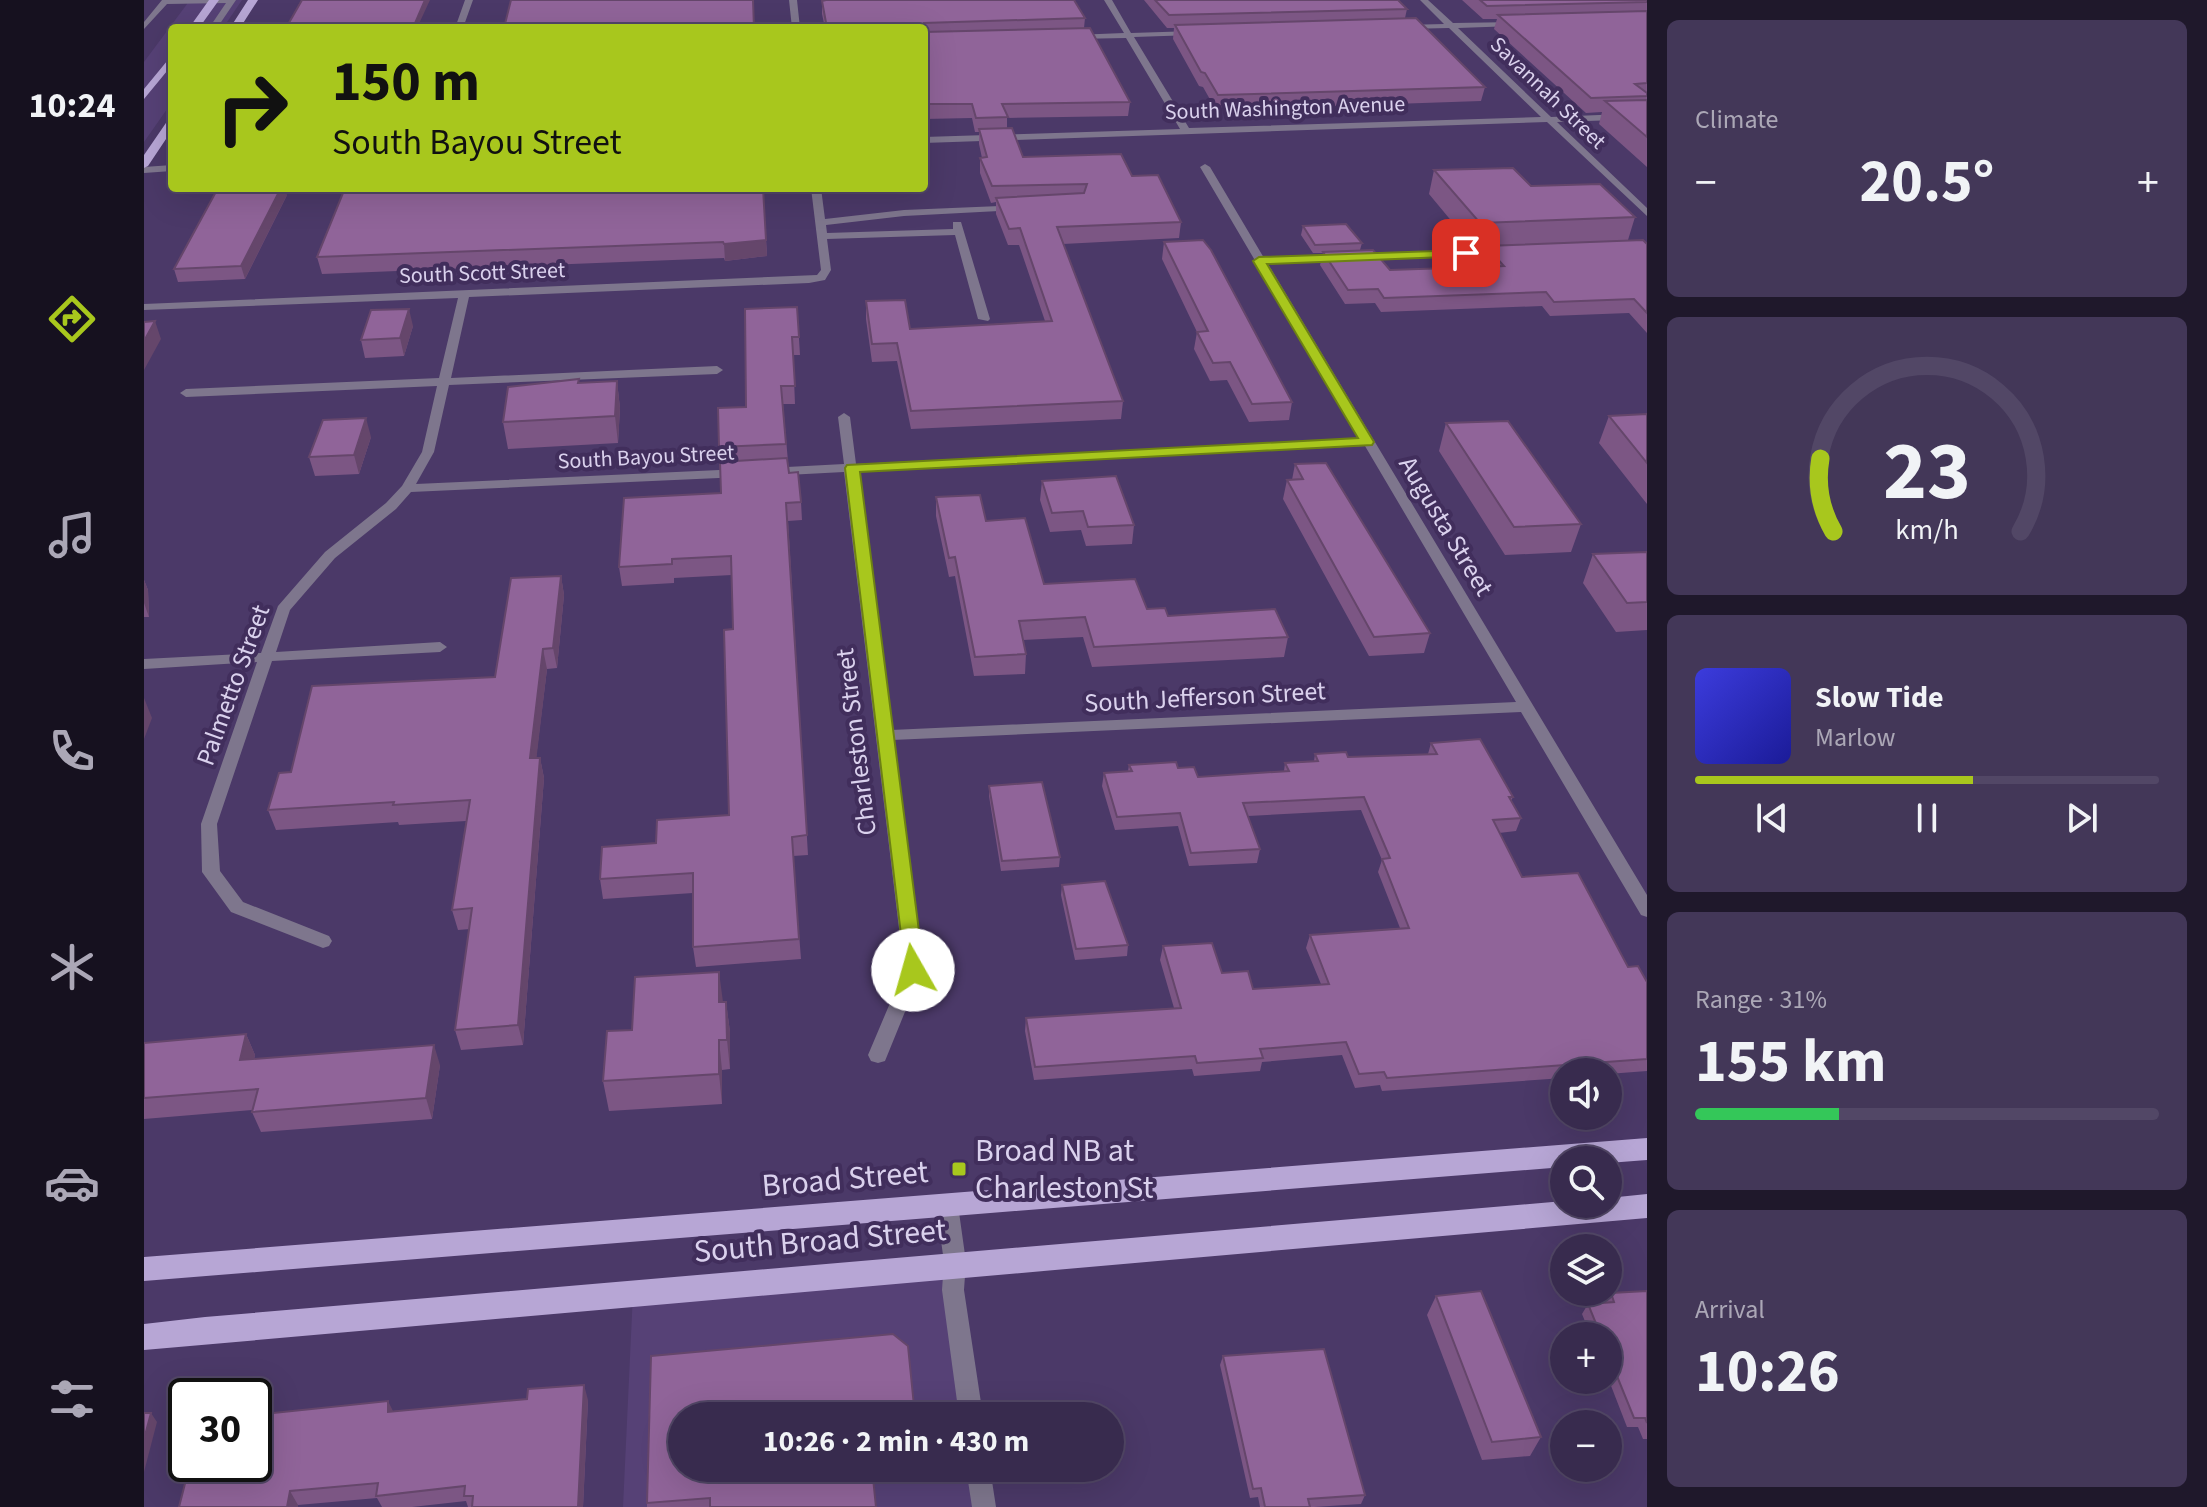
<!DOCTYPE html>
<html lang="en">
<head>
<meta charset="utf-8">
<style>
	:root { --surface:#382b4e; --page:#433758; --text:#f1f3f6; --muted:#aba7b6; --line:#524766; --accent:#a8c71d }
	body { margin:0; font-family:"Source Sans 3",sans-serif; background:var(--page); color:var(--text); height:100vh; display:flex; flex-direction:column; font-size:30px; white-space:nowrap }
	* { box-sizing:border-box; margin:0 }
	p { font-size:26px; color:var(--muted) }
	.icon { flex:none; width:44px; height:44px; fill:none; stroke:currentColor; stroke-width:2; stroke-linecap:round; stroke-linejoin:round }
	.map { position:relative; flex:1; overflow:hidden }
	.side { display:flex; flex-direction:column; gap:20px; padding:20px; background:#1f182b; width:560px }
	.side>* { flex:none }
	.top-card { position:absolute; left:24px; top:24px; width:760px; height:168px; border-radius:8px; box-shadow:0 8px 32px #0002,0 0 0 2px var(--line); background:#a8c71d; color:#111; overflow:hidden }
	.tools { position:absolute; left:1406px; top:1058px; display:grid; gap:16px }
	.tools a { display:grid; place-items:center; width:72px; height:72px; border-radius:50%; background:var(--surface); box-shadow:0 8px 32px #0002,0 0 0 2px var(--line); font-size:40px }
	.speed { position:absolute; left:24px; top:1378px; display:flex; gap:16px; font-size:40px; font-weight:700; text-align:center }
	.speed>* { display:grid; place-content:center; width:104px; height:104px; border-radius:50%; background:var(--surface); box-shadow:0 8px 32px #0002,0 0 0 2px var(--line); line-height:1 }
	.speed .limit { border:4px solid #111; border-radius:12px; background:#fff; color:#111 }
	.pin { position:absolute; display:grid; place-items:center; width:68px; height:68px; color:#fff; margin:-34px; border-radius:16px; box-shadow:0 4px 12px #0006 }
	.me { position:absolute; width:88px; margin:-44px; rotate:353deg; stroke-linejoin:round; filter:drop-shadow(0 0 6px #0008) }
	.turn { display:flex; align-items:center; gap:28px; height:168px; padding:0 32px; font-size:36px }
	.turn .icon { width:104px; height:104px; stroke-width:2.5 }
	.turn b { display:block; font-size:56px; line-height:68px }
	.big { font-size:60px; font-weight:700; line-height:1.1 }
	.side .card { flex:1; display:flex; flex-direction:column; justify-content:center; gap:12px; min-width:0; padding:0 28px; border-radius:12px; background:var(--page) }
	.side .dial { align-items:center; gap:0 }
	.dial svg { height:208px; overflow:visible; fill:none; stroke:var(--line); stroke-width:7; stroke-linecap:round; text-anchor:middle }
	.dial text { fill:var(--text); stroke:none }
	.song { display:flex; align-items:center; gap:24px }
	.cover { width:96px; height:96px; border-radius:12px; background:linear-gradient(135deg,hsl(240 70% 55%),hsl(240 70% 35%)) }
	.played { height:8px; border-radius:4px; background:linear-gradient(90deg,var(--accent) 60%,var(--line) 60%) }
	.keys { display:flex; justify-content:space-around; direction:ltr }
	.heat { display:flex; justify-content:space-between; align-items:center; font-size:44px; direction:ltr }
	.charge { height:12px; border-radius:6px; background:linear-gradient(90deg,#34c759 31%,var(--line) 0) }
	.trip { position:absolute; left:524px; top:1402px; width:456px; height:80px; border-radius:40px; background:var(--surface); box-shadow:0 8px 32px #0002,0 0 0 2px var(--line); font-weight:700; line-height:80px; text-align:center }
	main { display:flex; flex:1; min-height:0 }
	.tab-bar { display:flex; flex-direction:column; width:144px; justify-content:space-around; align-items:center; background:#16111f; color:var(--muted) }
	.tab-bar .icon { width:56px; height:56px }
	.tab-bar .selected { color:var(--accent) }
	.tab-bar b { font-size:36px; color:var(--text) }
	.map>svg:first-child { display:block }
</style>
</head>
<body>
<main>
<nav class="tab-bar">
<b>10:24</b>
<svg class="icon selected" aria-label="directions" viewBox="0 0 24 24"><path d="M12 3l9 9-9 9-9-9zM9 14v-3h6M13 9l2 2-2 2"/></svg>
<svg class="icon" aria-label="music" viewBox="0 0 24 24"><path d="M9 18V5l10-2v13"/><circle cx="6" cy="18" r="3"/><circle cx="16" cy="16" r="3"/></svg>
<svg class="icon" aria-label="phone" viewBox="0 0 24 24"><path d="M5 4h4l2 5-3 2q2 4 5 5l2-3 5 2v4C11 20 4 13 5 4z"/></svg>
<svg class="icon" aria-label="climate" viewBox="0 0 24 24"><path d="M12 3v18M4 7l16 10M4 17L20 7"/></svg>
<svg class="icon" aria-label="car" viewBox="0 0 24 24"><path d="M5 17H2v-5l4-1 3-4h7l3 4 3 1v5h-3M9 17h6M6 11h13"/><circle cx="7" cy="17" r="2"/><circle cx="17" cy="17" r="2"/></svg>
<svg class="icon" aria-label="filters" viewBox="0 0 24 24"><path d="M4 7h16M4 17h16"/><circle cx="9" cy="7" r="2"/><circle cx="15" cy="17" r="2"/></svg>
</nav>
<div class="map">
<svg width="1503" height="1507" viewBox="0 0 1503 1507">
	<rect width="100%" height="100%" fill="#4b3968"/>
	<!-- built -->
	<path fill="#564176" d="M46 0H98L79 28H28V102L0 142V62Z
		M811 1262 827 1416H538V1468H834L840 1507H479L489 1293Z"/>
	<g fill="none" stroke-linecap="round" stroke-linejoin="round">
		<!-- street -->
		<path fill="#7e768d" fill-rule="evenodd" d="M18 0H92L73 28H65L82 3 23 4 0 29V22Z
			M321 0H329L319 28H311Z
			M645 0H653L656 28H648Z
			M960 0H968L987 33 1050 31 1054 33 1050 35 990 37 1045 128 1397 117 1305 28 1261 29 1257 27 1261 25 1300 24 1276 0H1284L1309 23 1373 22 1370 26 1314 28 1407 117 1503 113V119L1413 122 1503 208V216L1403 122 780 143V137L1036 129 982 38 930 39 926 37 930 35 980 33Z
			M1061 164 1066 167 1120 258 1361 249 1366 252 1361 255 1124 264 1503 895V917L1497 915 1377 712 748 740 778 970 741 1061 734 1063 727 1061 724 1055 760 970 700 472 624 476 618 472 624 468 700 464 694 417 700 413 706 417 712 464 1216 439 1056 167ZM1221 446 1372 702 747 730 713 471Z
			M28 165V171L0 173V167Z
			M667 188H677L681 219 760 210 877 205 879 207 874 210 760 216 682 225 683 233 809 229V222H817L846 319 844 321 834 319 811 235 683 239 687 270 681 280 665 283 325 297 307 378 573 366 579 370 573 374 305 385 290 452 272 484 597 469 603 473 597 477 267 492 252 509 191 558 146 610 132 652 296 642 303 647 296 652 128 661 73 824 76 871 99 902 185 936 188 941 185 946 179 948 87 912 58 872 57 824 113 662 0 669V659L117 653 134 606 181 552 242 503 258 486 278 452 293 386 42 397 36 393 42 389 295 378 314 298 0 310V304L673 275 677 270Z
			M803 1196 810 1198 814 1205 822 1262 820 1290 839 1416H815L798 1290 800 1262 792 1205 796 1198Z
			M822 1468H846L852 1507H828Z"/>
		<!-- primary -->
		<path fill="#b7a6d5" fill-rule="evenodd" d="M65 0H75L55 28H45Z
			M104 0H114L96 28H86Z
			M28 55V65L0 99V89Z
			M28 119V130L4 166 0 168V155L24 120Z
			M1503 1138V1160L1464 1163V1160H1420V1167L0 1281V1257Z
			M1503 1194V1218L0 1350V1324L61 1317 1420 1201V1204H1464V1198Z"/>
	</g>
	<!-- wall -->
	<path fill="#7c5684" d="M680 0H930L941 18 940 28 986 102 984 116 863 118V128L879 157 988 176 1037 222 1035 238 919 244 979 401 977 419 767 429 753 361 728 362 722 319V301L766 329 901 321 875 245H864L852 214V202L847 203 836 173V158H838L835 144V132H831L828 118 780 119V28H681L678 14V1Z
		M1000 0H1254L1263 9 1261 18 1341 87 1337 101 1072 110 1059 87 1055 86 1029 39 1030 28H1023Z
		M1318 0H1503V167L1455 124 1458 112 1442 113 1350 29 1353 19H1339Z
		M1290 170 1387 186 1491 217 1484 240 1503 244V333L1485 313 1406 316 1398 306 1237 312 1231 303 1201 304 1176 265 1179 253H1169L1157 235 1159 226 1218 243 1216 250 1246 270 1345 267 1339 259 1342 247H1329L1285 194Z
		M619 188 623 256 581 261 580 258 178 274 173 257Z
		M143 195 101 279 34 282 30 269Z
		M1020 242 1148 402 1145 420 1105 422 1083 380 1066 381 1050 349 1053 332 1018 259Z
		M653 307 656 355H649L651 404H639L645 473 657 502 658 520 644 521 664 855 649 856 657 959 552 967 549 947V893L459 899 456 879 512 843 585 815 589 629 588 575 530 578V583L478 586 475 567 577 493 575 447 602 407Z
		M269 326 260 356 221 358 217 340Z
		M435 379V383L473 381 476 408 474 443 364 449 359 422Z
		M1503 414V504L1455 443 1465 416Z
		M1302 423 1437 524 1427 552 1361 555 1295 451Z
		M227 437 215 474 171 476 165 457Z
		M1151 464 1286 633 1280 653 1225 656 1139 499 1143 480H1148Z
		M898 481 990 525 988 544 942 546 937 530 906 532 896 500Z
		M792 497 842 521 900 584 1003 609 1024 616 1144 637 1140 657 948 667 939 637 879 640 882 654 881 674 830 676 811 576 805 577 792 516Z
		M1503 552V630L1472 632 1439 583 1449 554Z
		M417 576 420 595 413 668 403 669 392 758H396L400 778 379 1045 317 1050 311 1030 326 929 314 930 308 910 322 821 255 825 254 822 132 830 124 810 147 772 351 677Z
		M0 580 4 590 5 617H0Z
		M1287 743 1369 797 1367 801 1377 818 1372 831 1355 833 1378 877 1503 982V1071L1464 1074V1072H1420V1078L1238 1091 1236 1085 1211 1088 1198 1055 1118 1062 1116 1071 1050 1076 1048 1069 890 1080 881 1031 882 1018 1030 1008 1016 960 1019 946 1078 973 1109 989 1177 984 1162 948 1166 935 1256 928 1234 872 1238 860 1217 810 1104 816 1116 849 1113 863 1045 866 1034 826 971 830 958 786 960 773 984 771 985 765 1034 768 1054 777 1140 771 1141 763 1170 761 1171 754 1204 757 1284 754Z
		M845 786 916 857 915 867 857 871 845 796Z
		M918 885 984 945 983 956 931 960 917 895Z
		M579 1002H582L586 1032V1069L578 1070V1104L465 1111 459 1081 488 1030Z
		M102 1034 111 1055 110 1059 296 1065 288 1119 117 1132 108 1112V1110L0 1119V1043Z
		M1503 1291V1439H1499L1494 1427H1483L1464 1378V1336H1447L1438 1314 1444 1304 1461 1303 1467 1293Z
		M1292 1296 1397 1437 1386 1456 1338 1460 1283 1315Z
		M1079 1356 1221 1495 1217 1504 1170 1507H1116L1114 1497 1106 1498 1076 1365Z
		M444 1400 439 1507H324L322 1501 268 1507H238L233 1498 154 1505 51 1468 249 1411Z
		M538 1416 732 1507H503V1503Z"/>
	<!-- shaded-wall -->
	<path fill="#65466b" d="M281 0H286L273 28H269Z
		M137 188H141L143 195 101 279 97 266Z
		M622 240 623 256 581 261 580 244Z
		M265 309 269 326 260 356 256 338Z
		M11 321 17 339 0 370V341Z
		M473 381 476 408 474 443 471 416Z
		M222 418 227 437 215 474 210 455Z
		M417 576 420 595 413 668 409 648Z
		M0 580 4 590 5 617 0 603Z
		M399 649 403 669 390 779 386 758Z
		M0 698 8 718 0 739Z
		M396 758 400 778 379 1045 374 1025Z
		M575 972 579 1002H575Z
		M582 1002 586 1032V1069L583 1040Z
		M102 1034 111 1055 105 1080 96 1060Z
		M575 1040 578 1070V1104L575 1074Z
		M290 1045 296 1065 288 1119 282 1098Z
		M440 1385 444 1400 439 1507H434Z
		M244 1401 251 1415 244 1412Z
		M7 1413 13 1422 0 1472V1439Z
		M146 1491 154 1505V1507H143Z"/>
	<!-- building -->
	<path fill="#906499" stroke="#65466b" stroke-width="2" d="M158 0H281L269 28H142Z
		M367 0H609L610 28H360Z
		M682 0H930L941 18 780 23 779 28H683L678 1Z
		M1011 0H1254L1263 9 1025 15Z
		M1336 0H1503V2L1343 6Z
		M1503 11V83L1491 84 1503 93V96L1447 98 1354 15Z
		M1272 18 1341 87 1074 95 1061 73 1057 72 1031 25Z
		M946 28 986 102 858 104 864 117 832 118 828 104H780V32Z
		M1503 100V137L1461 101Z
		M868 128 879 157 977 154 988 176 1014 175 1037 222 913 227 979 401 767 411 753 343 728 344 722 301 761 300 766 329 908 321 876 228 865 229 852 198 940 193 943 184 848 186 836 158 843 157 835 129Z
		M1369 168 1387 186 1456 184 1491 217 1336 223 1290 170Z
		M74 188H137L97 266 30 269Z
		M201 188H619L622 240 580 244 579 242 173 257Z
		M1202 224 1218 243 1171 245 1159 226Z
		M1059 240 1067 250 1148 402 1108 404 1086 362 1069 363 1053 332 1064 331 1020 242Z
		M1499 240 1503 244V313L1490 299 1410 302 1402 292 1240 298 1234 289 1204 290 1179 252 1229 250 1246 270 1360 266 1342 246Z
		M653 307 655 337H648L651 386H637L642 444 575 447 574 408 602 407 601 309Z
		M265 309 256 338 217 340 227 310Z
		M11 321 0 341V322Z
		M435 379 434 383 473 381 471 416 359 422 364 387Z
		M1503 414V463L1465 416Z
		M222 418 210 455 165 457 179 420Z
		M1364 421 1437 524 1370 527 1302 423Z
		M643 458 645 473 654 472 657 502 642 503 663 835 648 837 655 939 549 947V873L456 879 458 847 512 843 513 820 585 815 580 630 589 629 587 556 528 559V564L475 567 480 498 577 493 576 462Z
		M1182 463 1286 633 1230 637 1143 480 1159 479 1151 464Z
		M972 476 990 525 944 527 939 511 908 513 898 481Z
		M836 495 842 521 881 518 900 584 991 579 1003 609 1021 608 1024 616 1131 609 1144 637 950 647 941 617 875 621 882 654 831 657 811 557 805 558 792 497Z
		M1503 552V602L1483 603 1449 554Z
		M417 576 409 648 399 649 386 758H396L374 1025 311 1030 328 908 308 910 326 800 249 805 250 802 124 810 135 773 147 772 168 686 351 677 367 578Z
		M1336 739 1369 797H1365L1377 818 1349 820 1378 877 1434 873 1484 967 1494 966 1503 982V1059L1243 1078 1240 1072 1215 1074 1202 1042 1116 1049 1119 1058 1053 1063 1051 1056 891 1067 882 1018 1037 1008 1019 946 1068 943 1078 973 1104 971 1109 989 1185 984 1166 935 1265 928 1238 859 1246 858 1220 797 1099 803 1116 849 1047 853 1036 813 973 817 960 773 988 771 985 765 1032 762 1034 768 1050 767 1054 777 1145 771 1141 763 1174 761 1171 754 1202 752 1204 757 1293 754 1287 743Z
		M898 782 916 857 858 861 845 786Z
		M961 881 984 945 932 949 918 885Z
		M575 972V1002H582L583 1040H575V1074L459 1081 463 1031 488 1030 491 977Z
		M102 1034 96 1060 290 1045 282 1098 108 1112 114 1089 0 1098V1043Z
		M1337 1291 1397 1437 1348 1442 1292 1296Z
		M1503 1291V1423L1501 1418H1490L1464 1354V1336H1457L1444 1304 1470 1302 1467 1293Z
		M749 1334 764 1346 771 1416H538V1468H728L732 1507H566V1498L503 1503 507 1356Z
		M1180 1349 1221 1495 1164 1499 1166 1507H1121L1117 1488 1109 1489 1079 1356Z
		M440 1385 434 1507H328L329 1496H320L321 1486 232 1496 234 1483 146 1491 143 1507H35L45 1468H51L52 1464H110V1415L244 1401V1412L383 1399 384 1389Z
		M0 1413H7L0 1439Z"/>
	<!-- route -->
	<path fill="#a8c71d" stroke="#6d8113" stroke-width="2" d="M1322 250 1326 251V256L1123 264 1230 442 1228 445 716 472 780 970 777 976H762L701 468 703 465 1214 438 1109 261 1115 257Z"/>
	<!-- markers -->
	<rect fill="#a8c71d" stroke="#412e5c" stroke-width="3" x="807" y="1161" width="16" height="16" rx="4"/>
	<g text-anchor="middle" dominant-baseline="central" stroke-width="8" stroke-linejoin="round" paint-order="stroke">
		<!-- far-street labels -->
		<g font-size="22" fill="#dad1ed" stroke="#412e5c">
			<text transform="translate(1404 93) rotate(44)">Savannah Street</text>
			<text transform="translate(1141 108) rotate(-2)">South Washington Avenue</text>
			<text transform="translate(338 273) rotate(-2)">South Scott Street</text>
			<text transform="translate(502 457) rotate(-3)">South Bayou Street</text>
		</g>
		<!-- street labels -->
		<g font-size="26" fill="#dad1ed" stroke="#412e5c">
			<text transform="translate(1302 526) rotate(59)">Augusta Street</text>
			<text transform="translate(89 685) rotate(-70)">Palmetto Street</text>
			<text transform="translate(1061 697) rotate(-3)">South Jefferson Street</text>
			<text transform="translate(712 742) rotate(-97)">Charleston Street</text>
		</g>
		<!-- near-poi labels -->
		<g font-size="32" fill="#dad1ed" stroke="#412e5c" text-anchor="start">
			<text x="831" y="1151">Broad NB at<tspan x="831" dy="37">Charleston St</tspan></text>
		</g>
		<!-- near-street labels -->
		<g font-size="32" fill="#dad1ed" stroke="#412e5c">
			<text transform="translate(701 1179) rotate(-5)">Broad Street</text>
			<text transform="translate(676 1241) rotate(-5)">South Broad Street</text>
		</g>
	</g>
</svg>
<div class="tools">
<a><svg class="icon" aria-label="sound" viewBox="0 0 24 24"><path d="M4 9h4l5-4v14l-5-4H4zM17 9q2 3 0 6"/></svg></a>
<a><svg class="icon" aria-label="search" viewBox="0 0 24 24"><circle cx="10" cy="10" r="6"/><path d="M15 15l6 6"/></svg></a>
<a><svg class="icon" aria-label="layers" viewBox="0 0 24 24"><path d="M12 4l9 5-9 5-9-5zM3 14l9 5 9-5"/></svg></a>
<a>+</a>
<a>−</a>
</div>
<div class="speed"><div class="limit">30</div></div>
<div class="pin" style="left:1322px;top:253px;background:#d93025"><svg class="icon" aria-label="arrive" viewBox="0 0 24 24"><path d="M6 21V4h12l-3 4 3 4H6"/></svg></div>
<svg class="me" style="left:769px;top:970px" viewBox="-20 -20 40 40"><circle r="19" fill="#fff"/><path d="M0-13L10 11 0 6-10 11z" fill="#a8c71d"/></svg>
<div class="trip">10:26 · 2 min · 430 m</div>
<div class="top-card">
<div class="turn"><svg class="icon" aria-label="right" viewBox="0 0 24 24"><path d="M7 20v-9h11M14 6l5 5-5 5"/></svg><div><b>150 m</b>South Bayou Street</div></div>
</div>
</div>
<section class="side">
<div class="card"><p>Climate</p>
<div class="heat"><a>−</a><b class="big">20.5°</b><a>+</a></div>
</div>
<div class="card dial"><svg viewBox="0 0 100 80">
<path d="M14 69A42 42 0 1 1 86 69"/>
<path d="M14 69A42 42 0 0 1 9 41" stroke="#a8c71d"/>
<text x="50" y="56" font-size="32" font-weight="700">23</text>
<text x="50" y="72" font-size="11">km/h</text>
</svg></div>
<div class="card">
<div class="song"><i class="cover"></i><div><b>Slow Tide</b><p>Marlow</p></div></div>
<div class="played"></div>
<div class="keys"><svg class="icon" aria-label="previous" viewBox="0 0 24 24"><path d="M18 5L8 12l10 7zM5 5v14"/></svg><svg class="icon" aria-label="pause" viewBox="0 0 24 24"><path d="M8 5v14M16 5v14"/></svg><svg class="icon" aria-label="next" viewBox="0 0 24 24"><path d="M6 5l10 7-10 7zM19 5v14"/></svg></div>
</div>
<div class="card"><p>Range · 31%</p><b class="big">155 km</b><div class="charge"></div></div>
<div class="card"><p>Arrival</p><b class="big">10:26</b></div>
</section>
</main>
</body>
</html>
